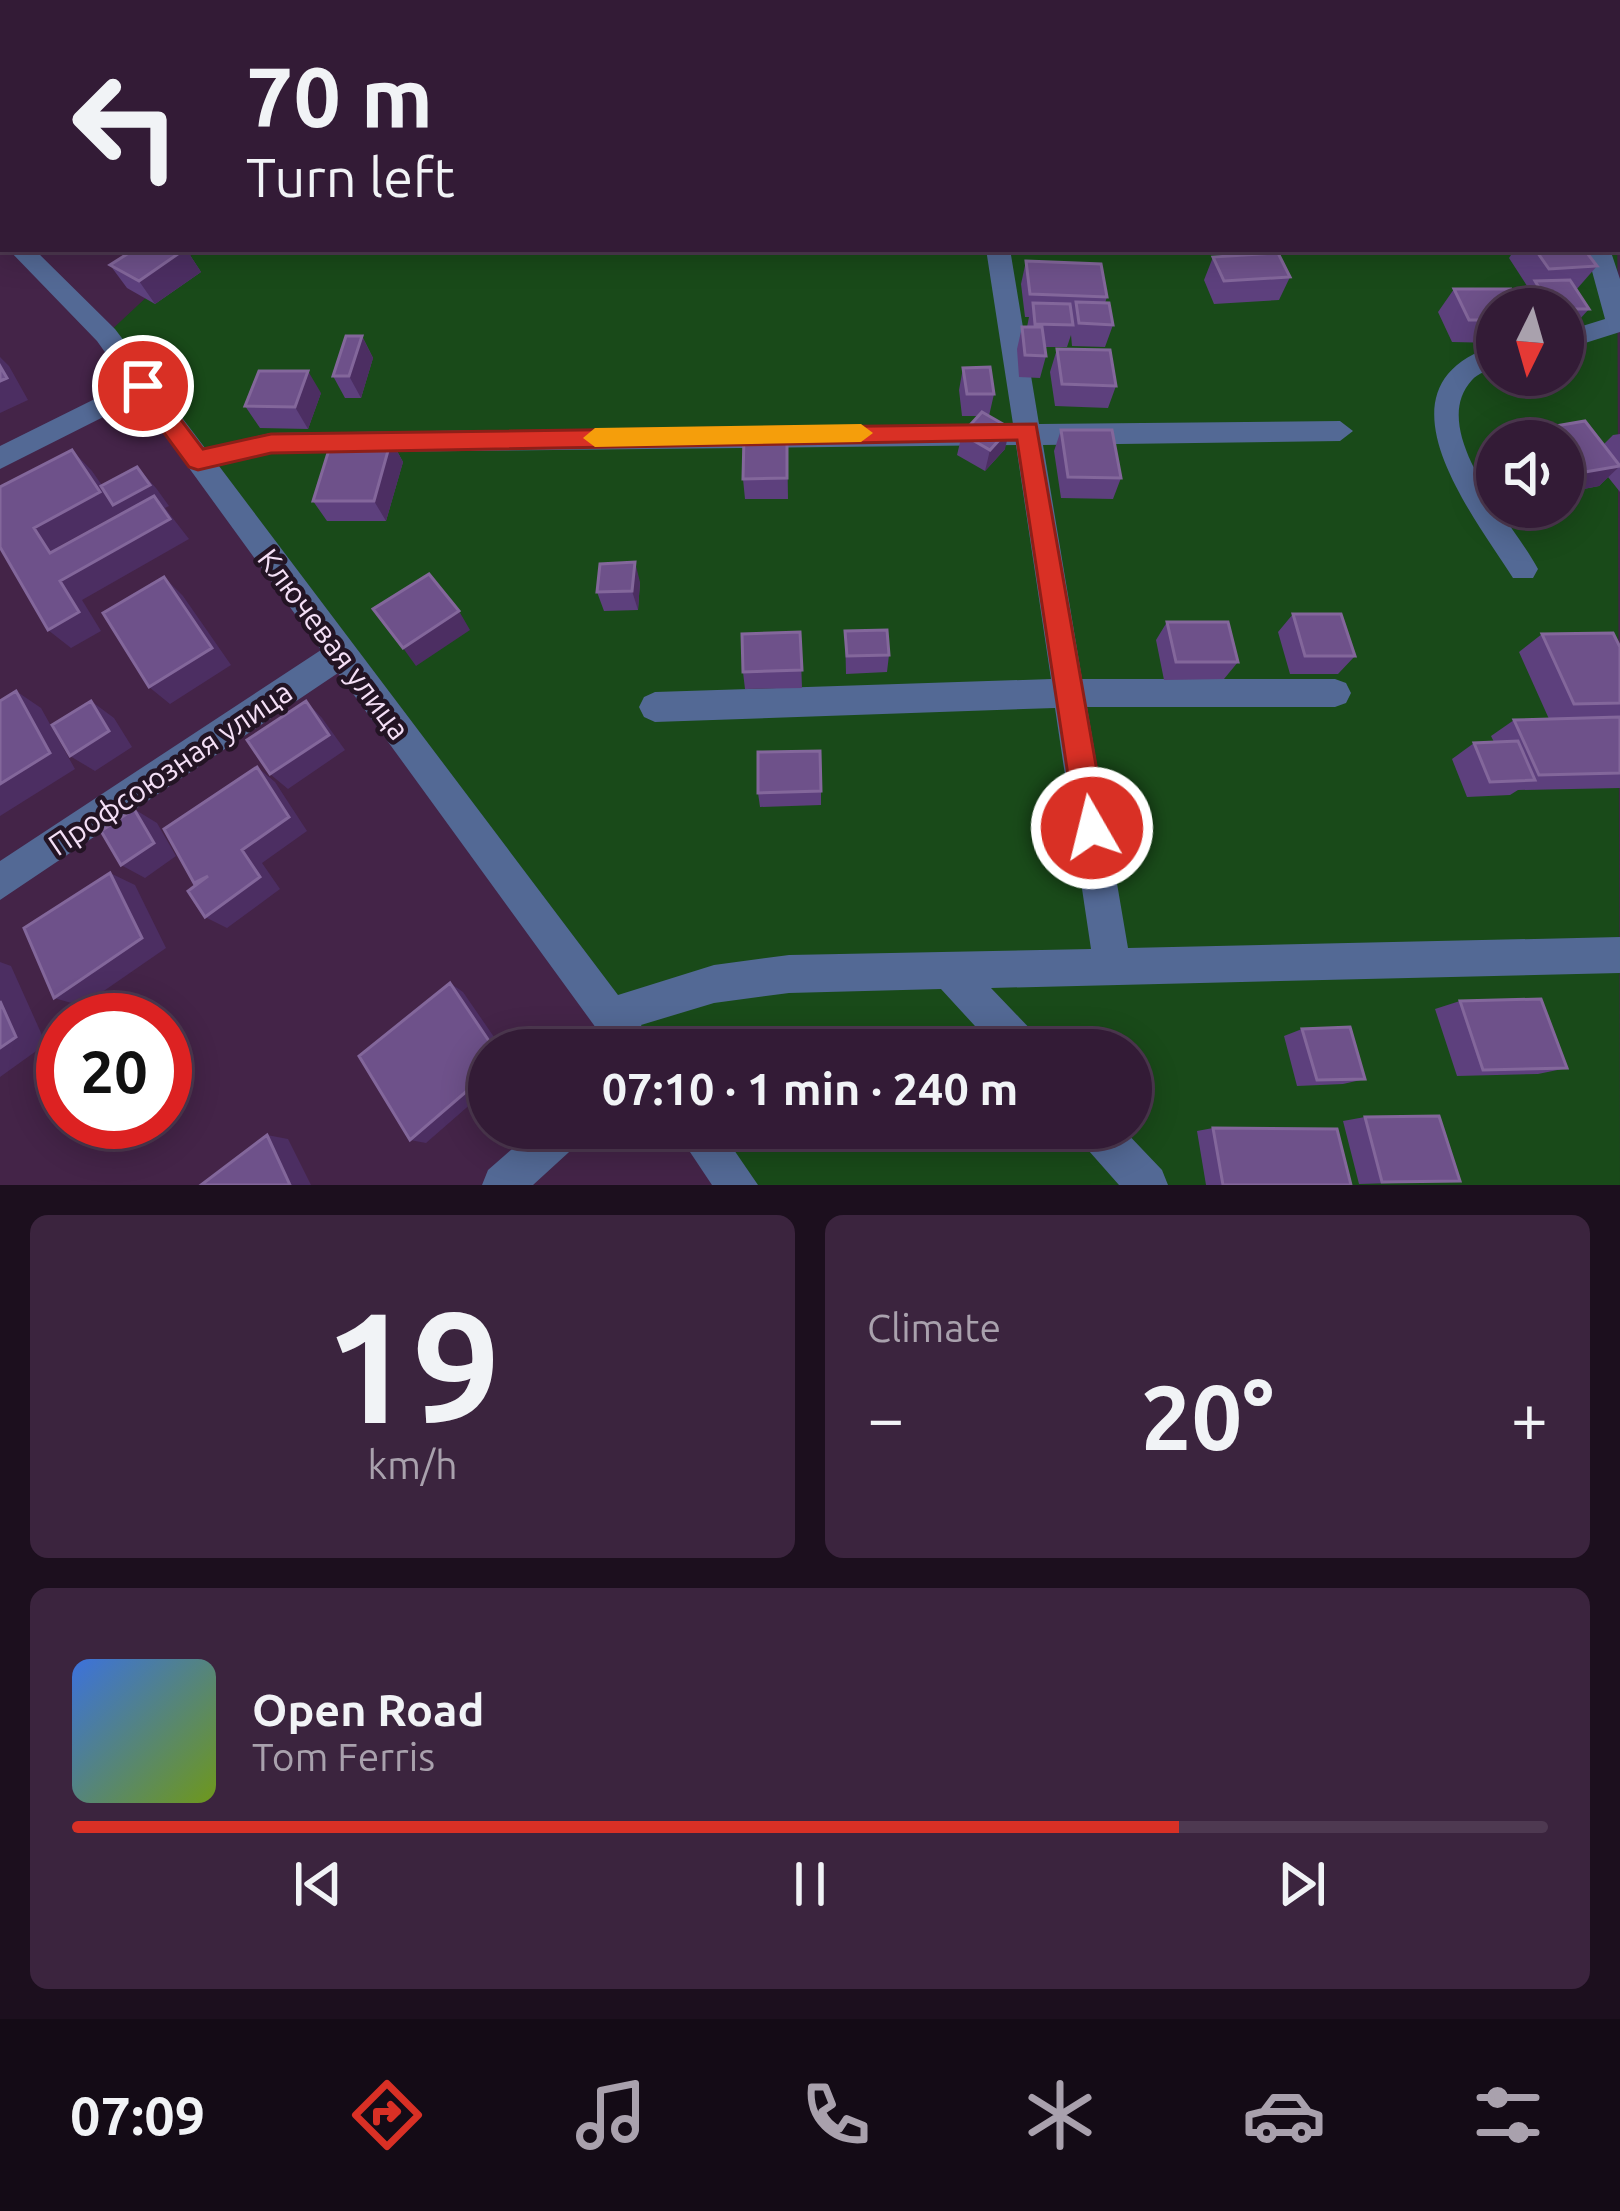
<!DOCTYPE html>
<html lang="en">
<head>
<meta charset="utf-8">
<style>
	:root { --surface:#331b36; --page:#3b243e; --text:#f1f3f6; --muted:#a9a1ad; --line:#4e3951; --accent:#d93025 }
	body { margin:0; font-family:Ubuntu,sans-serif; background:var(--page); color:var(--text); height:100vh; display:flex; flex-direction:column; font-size:45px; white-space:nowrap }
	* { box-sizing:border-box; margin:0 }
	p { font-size:39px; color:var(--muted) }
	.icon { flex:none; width:66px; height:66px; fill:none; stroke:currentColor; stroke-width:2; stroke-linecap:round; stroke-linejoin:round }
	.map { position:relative; height:1185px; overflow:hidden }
	.sheet { display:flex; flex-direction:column; gap:30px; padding:30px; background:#1c0f1e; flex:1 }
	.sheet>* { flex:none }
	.hud { position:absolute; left:0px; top:0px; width:1620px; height:252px; box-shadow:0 6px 30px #0003,0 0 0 3px var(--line); background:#331b36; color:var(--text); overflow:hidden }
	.needle { width:78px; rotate:185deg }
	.buttons { position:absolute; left:1476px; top:288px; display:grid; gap:24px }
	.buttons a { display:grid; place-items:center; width:108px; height:108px; border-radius:50%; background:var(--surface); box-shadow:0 6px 30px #0003,0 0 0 3px var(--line); font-size:60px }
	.speed { position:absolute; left:36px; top:993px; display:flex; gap:24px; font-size:60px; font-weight:700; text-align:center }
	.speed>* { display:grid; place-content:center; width:156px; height:156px; border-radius:50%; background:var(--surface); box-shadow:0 6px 30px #0003,0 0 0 3px var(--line); line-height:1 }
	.speed .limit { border:18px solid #d22; background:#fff; color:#111 }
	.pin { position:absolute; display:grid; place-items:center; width:102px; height:102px; color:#fff; margin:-51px; border:6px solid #fff; border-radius:50%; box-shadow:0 3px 12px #0007 }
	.me { position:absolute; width:132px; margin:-66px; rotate:352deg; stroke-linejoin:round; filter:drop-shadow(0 0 9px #0008) }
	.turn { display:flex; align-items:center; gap:42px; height:252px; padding:0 48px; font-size:54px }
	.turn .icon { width:156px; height:156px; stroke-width:2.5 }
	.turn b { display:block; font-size:84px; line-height:102px }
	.big { font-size:90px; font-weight:700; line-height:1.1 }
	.sheet .widget { flex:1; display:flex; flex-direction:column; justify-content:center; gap:18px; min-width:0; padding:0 42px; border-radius:18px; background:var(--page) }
	.sheet .dial { align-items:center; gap:0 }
	.dial b { font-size:156px; line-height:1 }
	.song { display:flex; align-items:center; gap:36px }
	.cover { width:144px; height:144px; border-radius:18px; background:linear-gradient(135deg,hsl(220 70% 55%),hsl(80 70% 35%)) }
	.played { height:12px; border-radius:6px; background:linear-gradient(90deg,var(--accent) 75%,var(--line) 75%) }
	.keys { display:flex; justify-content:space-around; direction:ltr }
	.heat { display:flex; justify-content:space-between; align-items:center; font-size:66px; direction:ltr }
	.sheet .tiles { flex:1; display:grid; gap:30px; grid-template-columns:1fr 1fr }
	.widget:last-child { grid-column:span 2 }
	.trip { position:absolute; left:468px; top:1029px; width:684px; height:120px; border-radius:60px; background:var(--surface); box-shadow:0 6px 30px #0003,0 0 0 3px var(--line); font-weight:700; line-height:120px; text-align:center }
	.tabs { display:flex; height:192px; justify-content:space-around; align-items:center; background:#140b16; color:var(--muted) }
	.tabs .icon { width:84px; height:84px }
	.tabs .current { color:var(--accent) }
	.tabs b { font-size:54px; color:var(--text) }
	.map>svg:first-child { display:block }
</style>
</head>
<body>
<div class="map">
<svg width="1620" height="1185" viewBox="0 0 1620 1185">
	<rect width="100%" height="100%" fill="#442448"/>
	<!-- built -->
	<path fill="#502b54" d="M391 0H1432L1434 3H390Z"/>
	<!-- green -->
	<path fill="#194a19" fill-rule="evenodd" d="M1617 141 1620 1185H737L694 1128H1131V1050H636L106 335 198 249H1617ZM1497 309H1563V375H1497ZM1497 441H1563V507H1497Z"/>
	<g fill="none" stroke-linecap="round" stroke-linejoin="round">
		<!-- minor -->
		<path fill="#536995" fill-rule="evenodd" d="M1482 0H1500L1502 3H1484Z
			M1617 61H1620V73H1617Z
			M1617 88 1620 89V101L1617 100Z
			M1617 134 1620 135V151L1617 150Z
			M0 222 3 223V241L0 240Z
			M8 249H34L115 329 205 448 271 433 1013 424 986 249H1010L1039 424 1340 421 1353 431 1340 441 1043 445 1082 679H1335L1346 683 1351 693 1346 703 1335 707H1087L1128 948 1620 937V973L991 988 1037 1036 1042 1050H997L941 989 789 993 714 1003 641 1025 655 1050H612L338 673 0 900V861L321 650 139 399 0 469V446L127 383 97 341ZM1016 445 1051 679 655 692 644 697 639 707 644 717 655 722 1055 708 1091 949 789 955 714 965 618 995 219 466 271 453Z
			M1586 249H1610L1620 279V332L1563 350V332L1605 319Z
			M1497 345V366C1490 369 1477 374 1472 380 1425 431 1516 526 1538 569L1533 578H1513C1471 512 1368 384 1497 345Z
			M536 1128H586L580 1142 533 1185H482L488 1170Z
			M674 1128H719L758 1185H712Z
			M1075 1128H1122L1162 1170 1168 1185H1119L1081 1142Z"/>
	</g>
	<!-- wall -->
	<path fill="#5d407d" d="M894 0H979L980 3H894Z
		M1142 0H1316L1317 3H1143Z
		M186 249 201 272 155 304 127 288 110 265Z
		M1515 249H1584L1597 266 1576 290 1589 309 1569 331 1563 332V309H1497V343L1452 342 1438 312 1454 289 1518 303 1529 289 1509 258Z
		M1213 257 1290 277 1279 300 1214 304 1204 280Z
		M1026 261 1107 297 1105 303 1113 325 1105 347 1072 346 1071 335 1067 347H1045L1046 356 1040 378 1019 377 1017 349 1022 327H1027L1029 317H1025L1021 284Z
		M362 336 373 358 361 398H345L333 376Z
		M1057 349 1116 386 1108 408 1055 406 1050 372Z
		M963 368 994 394 989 416 1005 449 985 471 957 455 962 434 979 416H962L959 390Z
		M321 393 308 429 260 428 245 406Z
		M1061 430 1121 478 1113 499 1061 498 1054 451Z
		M1532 430 1604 444 1613 435 1620 434V492L1608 477 1599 486 1563 493V441H1522Z
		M787 435 788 499H745L743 479Z
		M391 440 403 462 386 521H327L313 501Z
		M640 582 638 610 604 611 597 592Z
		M1293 614 1355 656 1338 674H1290L1278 632Z
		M1167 622 1238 662 1224 679 1164 680 1156 640Z
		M845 631 889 655 887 672 846 674Z
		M800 632 802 688 745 689 743 672Z
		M1542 634 1620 647V788L1518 790 1510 795 1467 797 1452 759 1474 743 1494 742 1491 736 1514 720 1549 719 1519 652Z
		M821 791V805L760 807 758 793Z
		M1460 1001 1567 1068 1538 1074 1457 1076 1435 1009Z
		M1302 1029 1365 1079 1343 1084 1297 1086 1284 1036Z
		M1365 1117 1460 1181 1359 1184 1343 1121Z
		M866 1128H923L924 1147 920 1150 867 1152Z
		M1213 1128 1351 1185H1206L1197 1131Z"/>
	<!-- shaded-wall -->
	<path fill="#4c2e62" d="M0 0H106L98 3H3V37L0 38Z
		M393 0H411L412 3H392Z
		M186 249 201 272 155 304 139 281Z
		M362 336 373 358 361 398 349 376Z
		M0 357 9 366 28 400 0 413Z
		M308 371 321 393 308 429 295 407Z
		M1010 428 1005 449 985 471 990 450Z
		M391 440 403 462 386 521 374 501Z
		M72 450 92 471 115 504 150 485 137 467 156 488 169 506 165 508 189 539 82 600 101 631 71 648 48 630 79 612 60 581 170 519 163 509 133 526 120 513 56 548 72 573 50 553 34 528 100 492Z
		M1620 466 1599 486 1563 493V479L1567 475Z
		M635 562 640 582 638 610 632 591Z
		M164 577 183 596 231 665 170 704 149 687Z
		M459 611 470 630 416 666 403 648Z
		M16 691 41 708 75 769 0 816V784Z
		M91 701 114 718 132 747 95 771 70 756Z
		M306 701 322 718 345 750 288 789 270 774Z
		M257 767 275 782 307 831 262 863 280 889 227 928 205 917 242 850Z
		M134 809 157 823 176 856 145 878 121 865Z
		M110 873 135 885 166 948 82 1006 54 998Z
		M0 962 11 966 46 1044 0 1077Z
		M450 983 463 992 503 1050H495Z
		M489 1072V1088L426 1143 410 1140Z
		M267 1135 288 1139 311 1185H290Z"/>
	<!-- building -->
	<path fill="#6e518a" stroke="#83679b" stroke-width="3" d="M365 0H393L392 3H363Z
		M486 0H538L537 3H485Z
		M611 0H665L664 3H610Z
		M930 0H979L980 3H930Z
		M1165 0H1316L1317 3H1166Z
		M1373 0H1416L1418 3H1374Z
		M3 9V115L0 112V10Z
		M135 249H185L139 281 110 265Z
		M1535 249H1584L1597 266 1549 269Z
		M1278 253 1290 277 1224 281 1213 257Z
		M1026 261 1101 264 1107 297 1030 294Z
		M1570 280 1589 309H1552L1535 281Z
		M1454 289H1511L1522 309H1497V320H1469Z
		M1076 302 1109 303 1113 325 1079 323Z
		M1033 303 1070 304 1073 325 1035 324Z
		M1022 327H1042L1046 356 1025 355Z
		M346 336H362L349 376H333Z
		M1057 349 1110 350 1116 386 1062 384Z
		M0 366 7 378 0 381Z
		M990 367 994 394H967L963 368Z
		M259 371H308L295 407 245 406Z
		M982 412 1010 428 990 450 962 434Z
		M1585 421 1620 466 1567 475 1563 470V441H1540L1532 430Z
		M1061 430H1112L1121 478 1068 477Z
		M787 435V478L743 479 744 436Z
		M332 440H391L374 501H313Z
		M72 450 100 492 34 528 50 553 154 496 170 519 60 581 79 612 48 630 0 547V487Z
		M137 467 150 485 113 505 101 486Z
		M635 562 632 591 597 592 600 564Z
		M429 574 459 611 403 648 373 609Z
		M164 577 212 648 149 687 103 613Z
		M1293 614H1341L1355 656H1305Z
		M1167 622H1228L1238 662H1176Z
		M887 630 889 655 847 656 845 631Z
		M800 632 802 670 743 672 742 634Z
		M1613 633 1620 647V703L1574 704 1542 634Z
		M16 691 50 753 0 784V701Z
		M91 701 109 731 70 756 52 725Z
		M306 701 329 735 270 774 247 740Z
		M1620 717V773L1539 775 1514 720Z
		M1518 741 1535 780 1490 782 1474 743Z
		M820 751 821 791 758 793V752Z
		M257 767 289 817 242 850 260 877 205 917 188 891 208 876 194 883 164 829Z
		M134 809 154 843 121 865 101 831Z
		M110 873 142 938 54 998 24 928Z
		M450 983 495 1050H489V1072L410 1140 359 1056Z
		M1541 999 1567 1068 1483 1070 1460 1001Z
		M0 1001 16 1037 0 1048Z
		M1350 1027 1365 1079 1317 1080 1302 1029Z
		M1439 1116 1460 1181 1382 1182 1365 1117Z
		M868 1128H923L924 1147 869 1149Z
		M1213 1128 1337 1129 1351 1185H1223Z
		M267 1135 290 1185H201Z"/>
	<!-- route -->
	<path fill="#d93025" stroke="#8d1f18" stroke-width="3" d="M143 377 151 380 203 449 271 434 1036 424 1107 828 1103 839 1092 843 1081 839 1076 828 1017 440 271 453 198 470 189 467 134 392V380Z"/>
	<!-- slow -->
	<path fill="#f59e0b" d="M861 424 873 433 861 442 595 447 583 438 595 428Z"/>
	<g text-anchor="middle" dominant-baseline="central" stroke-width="9" stroke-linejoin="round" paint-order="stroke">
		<!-- street labels -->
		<g font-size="30" fill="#f4dff6" stroke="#231424">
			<text transform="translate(334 644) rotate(53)">Ключевая улица</text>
			<text transform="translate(170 768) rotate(-34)">Профсоюзная улица</text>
		</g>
	</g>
</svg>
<div class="buttons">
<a><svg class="needle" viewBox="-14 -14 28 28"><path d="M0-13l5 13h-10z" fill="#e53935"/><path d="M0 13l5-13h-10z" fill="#a9a1ad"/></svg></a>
<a><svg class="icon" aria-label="sound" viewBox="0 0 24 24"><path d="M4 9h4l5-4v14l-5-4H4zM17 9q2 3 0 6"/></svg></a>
</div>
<div class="speed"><div class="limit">20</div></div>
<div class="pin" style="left:143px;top:386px;background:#d93025"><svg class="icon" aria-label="arrive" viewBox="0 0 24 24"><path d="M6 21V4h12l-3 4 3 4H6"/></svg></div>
<svg class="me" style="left:1092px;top:828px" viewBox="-20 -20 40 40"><circle r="17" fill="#d93025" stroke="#fff" stroke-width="3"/><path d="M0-11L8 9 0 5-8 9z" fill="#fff"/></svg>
<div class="trip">07:10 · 1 min · 240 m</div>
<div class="hud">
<div class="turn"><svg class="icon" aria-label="left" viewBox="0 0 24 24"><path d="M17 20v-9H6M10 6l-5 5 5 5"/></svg><div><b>70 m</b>Turn left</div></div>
</div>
</div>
<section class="sheet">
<div class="tiles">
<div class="widget dial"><b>19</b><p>km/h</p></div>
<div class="widget"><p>Climate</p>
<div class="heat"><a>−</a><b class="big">20°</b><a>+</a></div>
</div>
<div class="widget">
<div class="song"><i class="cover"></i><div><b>Open Road</b><p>Tom Ferris</p></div></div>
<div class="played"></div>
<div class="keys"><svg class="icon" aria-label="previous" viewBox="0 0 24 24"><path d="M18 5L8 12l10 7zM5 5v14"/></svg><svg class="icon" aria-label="pause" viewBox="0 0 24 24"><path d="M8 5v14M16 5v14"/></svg><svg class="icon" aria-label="next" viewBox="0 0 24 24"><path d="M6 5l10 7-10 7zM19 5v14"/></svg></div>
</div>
</div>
</section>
<nav class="tabs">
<b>07:09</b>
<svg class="icon current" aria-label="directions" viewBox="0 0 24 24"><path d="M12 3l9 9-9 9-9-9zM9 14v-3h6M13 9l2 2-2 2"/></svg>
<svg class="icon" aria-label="music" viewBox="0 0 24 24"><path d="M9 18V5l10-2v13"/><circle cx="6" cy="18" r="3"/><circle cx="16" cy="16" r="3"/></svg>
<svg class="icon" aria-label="phone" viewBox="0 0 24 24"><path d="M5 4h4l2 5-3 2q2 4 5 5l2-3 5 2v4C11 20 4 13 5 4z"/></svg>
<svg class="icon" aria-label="climate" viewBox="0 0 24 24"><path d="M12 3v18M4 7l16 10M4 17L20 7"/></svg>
<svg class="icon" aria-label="car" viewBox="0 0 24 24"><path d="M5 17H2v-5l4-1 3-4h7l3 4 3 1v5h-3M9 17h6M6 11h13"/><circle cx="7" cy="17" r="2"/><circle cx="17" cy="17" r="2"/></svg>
<svg class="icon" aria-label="filters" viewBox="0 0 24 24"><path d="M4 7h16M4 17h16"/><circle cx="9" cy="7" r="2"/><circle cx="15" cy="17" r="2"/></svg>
</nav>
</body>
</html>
